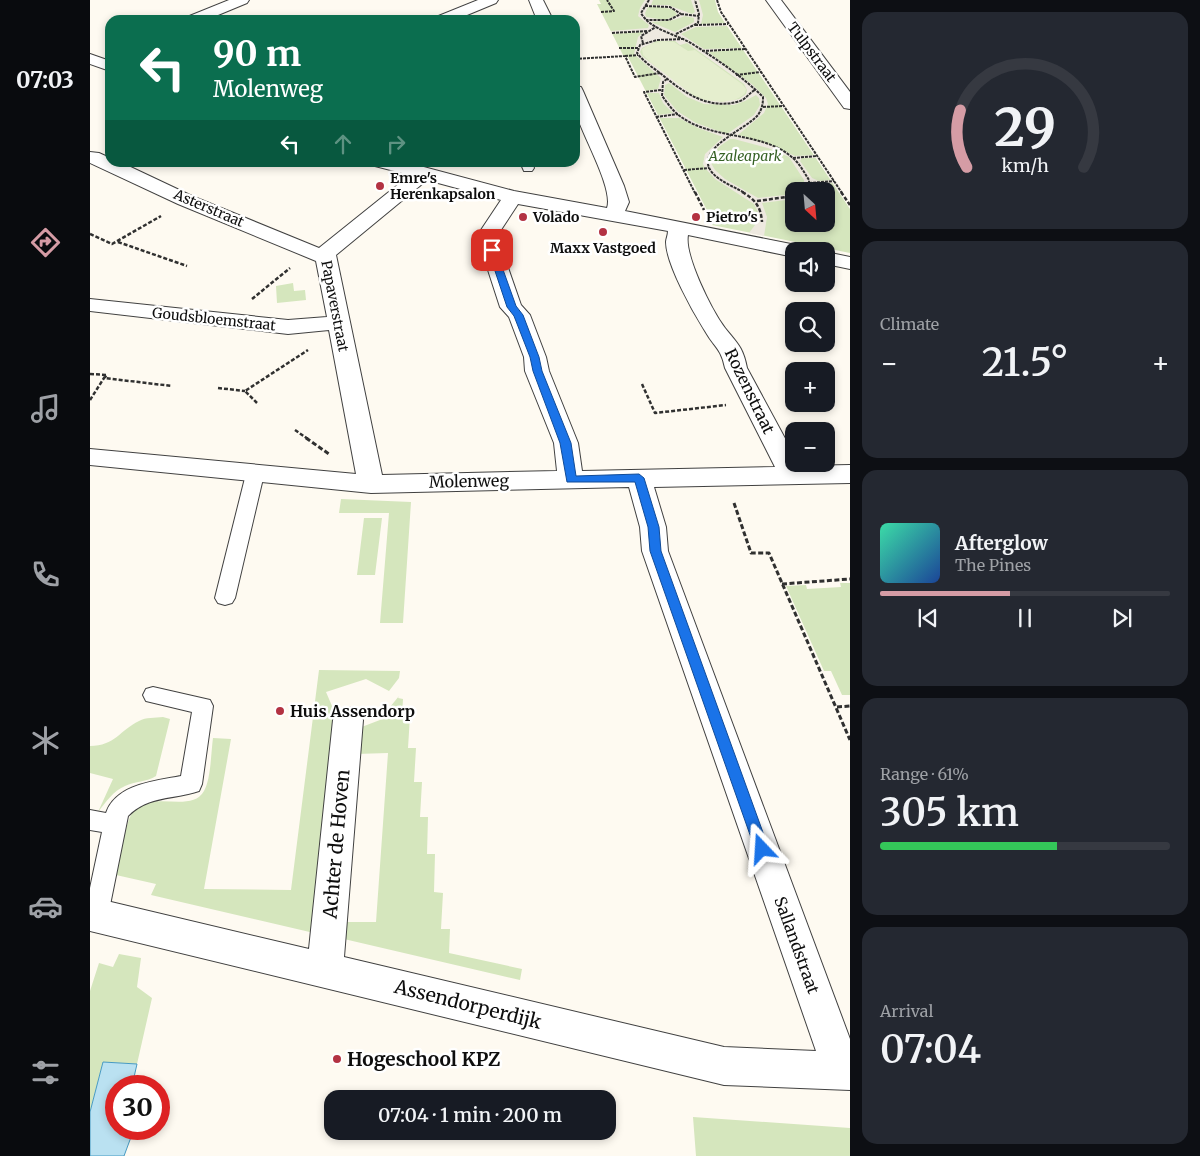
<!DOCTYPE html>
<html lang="en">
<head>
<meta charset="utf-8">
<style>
	:root { --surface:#171b24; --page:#242831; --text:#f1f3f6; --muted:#9ea1a6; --line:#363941; --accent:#d59ca5 }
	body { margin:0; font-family:Merriweather,serif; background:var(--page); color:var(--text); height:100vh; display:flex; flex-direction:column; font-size:19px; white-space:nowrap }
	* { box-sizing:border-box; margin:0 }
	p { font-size:16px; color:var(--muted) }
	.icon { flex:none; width:28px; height:28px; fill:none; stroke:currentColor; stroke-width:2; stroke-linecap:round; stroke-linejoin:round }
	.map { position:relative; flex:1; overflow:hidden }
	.details { display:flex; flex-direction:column; gap:12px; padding:12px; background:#0d0f14; width:350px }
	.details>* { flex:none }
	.banner { position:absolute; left:15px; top:15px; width:475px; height:152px; border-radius:15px; box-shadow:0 2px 8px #0003; background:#0b6e4f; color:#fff; overflow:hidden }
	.needle { width:32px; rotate:154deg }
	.tools { position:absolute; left:695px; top:182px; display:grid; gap:10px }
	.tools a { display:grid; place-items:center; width:50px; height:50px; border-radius:10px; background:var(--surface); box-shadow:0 2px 8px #0003; font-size:25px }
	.speed { position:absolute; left:15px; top:1075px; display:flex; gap:10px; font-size:25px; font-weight:700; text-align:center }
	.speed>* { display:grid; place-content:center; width:65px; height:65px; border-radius:50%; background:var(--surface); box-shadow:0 2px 8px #0003; line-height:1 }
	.speed .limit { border:8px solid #d22; background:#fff; color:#111 }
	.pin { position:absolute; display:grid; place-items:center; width:42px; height:42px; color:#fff; margin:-21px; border-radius:10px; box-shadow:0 2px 8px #0006 }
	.me { position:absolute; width:55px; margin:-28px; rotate:340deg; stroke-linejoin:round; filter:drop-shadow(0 0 4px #0008) }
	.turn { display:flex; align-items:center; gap:18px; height:105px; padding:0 25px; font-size:22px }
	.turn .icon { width:65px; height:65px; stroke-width:2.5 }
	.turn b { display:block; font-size:35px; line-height:42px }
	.lanes { display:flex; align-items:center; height:48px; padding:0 25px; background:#0003; justify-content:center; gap:25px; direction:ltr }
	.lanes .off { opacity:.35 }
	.big { font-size:38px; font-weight:600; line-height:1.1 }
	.details .tile { flex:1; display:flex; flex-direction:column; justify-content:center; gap:8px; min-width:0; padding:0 18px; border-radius:15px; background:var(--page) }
	.details .dial { align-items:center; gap:0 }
	.dial svg { height:130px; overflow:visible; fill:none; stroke:var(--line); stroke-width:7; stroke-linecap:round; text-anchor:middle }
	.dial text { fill:var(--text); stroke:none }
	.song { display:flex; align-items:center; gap:15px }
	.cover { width:60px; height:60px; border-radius:8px; background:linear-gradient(135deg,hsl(160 70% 55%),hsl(220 70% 35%)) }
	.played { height:5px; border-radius:2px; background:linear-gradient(90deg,var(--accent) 45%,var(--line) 45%) }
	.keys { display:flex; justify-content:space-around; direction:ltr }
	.heat { display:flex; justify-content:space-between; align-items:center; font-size:28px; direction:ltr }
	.charge { height:8px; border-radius:4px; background:linear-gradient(90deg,#34c759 61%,var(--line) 0) }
	.trip { position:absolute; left:234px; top:1090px; width:292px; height:50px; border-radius:15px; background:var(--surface); box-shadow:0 2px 8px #0003; font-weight:600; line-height:50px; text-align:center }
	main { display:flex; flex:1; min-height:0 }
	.tab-bar { display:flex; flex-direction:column; width:90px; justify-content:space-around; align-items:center; background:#090b0e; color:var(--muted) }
	.tab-bar .icon { width:35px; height:35px }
	.tab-bar .selected { color:var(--accent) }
	.tab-bar b { font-size:22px; color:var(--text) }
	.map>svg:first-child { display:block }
</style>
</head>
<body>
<main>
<nav class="tab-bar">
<b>07:03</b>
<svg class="icon selected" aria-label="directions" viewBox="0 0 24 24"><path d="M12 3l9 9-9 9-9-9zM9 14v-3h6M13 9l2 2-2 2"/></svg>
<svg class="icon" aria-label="music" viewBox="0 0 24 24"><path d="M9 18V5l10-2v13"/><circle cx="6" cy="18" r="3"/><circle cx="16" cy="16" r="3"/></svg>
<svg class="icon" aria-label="phone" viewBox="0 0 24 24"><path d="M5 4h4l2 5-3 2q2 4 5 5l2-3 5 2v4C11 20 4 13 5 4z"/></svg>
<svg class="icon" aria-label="climate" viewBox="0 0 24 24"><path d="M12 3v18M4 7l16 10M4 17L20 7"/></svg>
<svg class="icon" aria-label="car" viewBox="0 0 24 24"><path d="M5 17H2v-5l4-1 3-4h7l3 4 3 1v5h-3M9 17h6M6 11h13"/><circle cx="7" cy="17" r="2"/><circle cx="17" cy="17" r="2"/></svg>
<svg class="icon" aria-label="filters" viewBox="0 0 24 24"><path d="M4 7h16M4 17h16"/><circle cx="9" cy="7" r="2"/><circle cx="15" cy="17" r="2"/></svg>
</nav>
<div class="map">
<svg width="760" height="1156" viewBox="0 0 760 1156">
	<rect width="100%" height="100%" fill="#fefaf1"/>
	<!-- green -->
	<path fill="#d5e6bd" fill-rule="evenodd" d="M509 0H625L628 12 635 23 760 209V253L622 225 623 222 550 80 538 57 533 55 507 4H511ZM704 191H736V224H704Z
		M203 283 204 291 215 290 216 300 187 303 186 286Z
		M251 499 321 502 313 623H290L299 513H249Z
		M274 518H292L285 575H267Z
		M750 583H760V695H752L741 671H734L696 586 716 585 717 589 751 587Z
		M229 670 310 671 309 678 299 691 276 679 236 692 248 720 224 933 61 895 66 884 26 875C30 860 35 826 41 815 57 787 101 815 114 791 121 779 121 752 123 738L141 739 114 889 201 890Z
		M309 696 308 698 313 699 312 716H320L318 748H326L324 782H332L330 817H338L337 854H345L344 892 353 893 351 929H360L359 953 432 969 430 980 254 939 255 922H286L298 753 266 754 269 728 303 715 300 707Z
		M73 717 80 719 66 776C57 782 45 781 35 786 23 791 16 802 8 812L23 779 0 773V746C25 746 30 730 49 721 56 717 65 718 73 717Z
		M29 954 51 958 47 987 62 998 47 1064 13 1062 0 1112V991L9 963 23 967Z
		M603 1117 760 1128V1156H606Z"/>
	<!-- pitch -->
	<path fill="#e5eece" d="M573 41 584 42 598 51 605 50 652 84 656 89 655 93C645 105 621 103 608 97 594 91 564 66 553 55L552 49 560 44Z"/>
	<!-- plaza -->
	<path fill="#eee9e0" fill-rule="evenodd" d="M555 0H563L561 5H578L602 14 605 12 601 0H609L613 15 611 24 635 23 637 26 606 27 591 34 614 49 652 48 653 49 618 52 663 85 676 98 678 104 674 113 648 135 681 145 705 156 724 155 726 158H712L710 161 722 178 729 181 741 180 743 183 725 185 717 191H708L714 186V180L699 157 678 148 644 139H640L630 146 623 154 621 163 625 170 635 179 668 198 704 194V199L672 203 677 217 674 236 659 233 668 221V212L664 204 625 179 615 168 613 164 615 154 633 137 608 128 589 118H570L568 115 583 113 573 103 569 93H557L556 91 568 89 571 78 544 54 548 37 553 32 522 34 521 31 558 28 559 25 548 16 550 8ZM566 6 581 9 585 11 587 15 575 20 556 17 555 13 558 7ZM595 16 604 18V22L585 32 561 22 584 20ZM567 41H585L590 45 597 43 654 84 657 90 656 94 649 99 632 102 615 100 604 96 552 56 550 52 552 48ZM579 83 597 97 614 104 644 105 655 101 666 95 669 98 670 105 664 115 637 134 606 123 587 111 574 95 575 85Z"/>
	<!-- water -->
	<path fill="#bae1f1" stroke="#479ac2" d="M13 1062 47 1064 42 1086H26V1129H44L34 1156H0V1112Z"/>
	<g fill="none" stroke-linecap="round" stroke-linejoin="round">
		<defs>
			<path id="service" d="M430 162H442L444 168 442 171H434Z
				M165 468 171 470 174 474 145 598 142 603 135 605 128 603 125 598 156 474 159 470Z
				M63 687 120 700 123 706 112 784 109 791C83 800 59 795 38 816L18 915 14 923 6 926 0 924V888L12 832 0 830V810L16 813C26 784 65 781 91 776L102 712 56 701 53 695 56 689Z"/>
			<path id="minor" d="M139 0H159L157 3 116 20H94L97 17Z
				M388 0H408L406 3 365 20H343L346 17Z
				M439 0H453L463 20H447Z
				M676 0H691L760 92V109L754 108Z
				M0 54 20 61V71L0 64Z
				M485 86 491 87 493 91 534 186 539 202 535 211 706 245 713 247 716 251H704V257L598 235C594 255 622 311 635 328 647 343 653 347 657 368L704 455V464H709L710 466 760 465V483L564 487 576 527 578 551 760 1039V1090L634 1085 0 931V897L219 949 243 720 247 711 258 707 269 711 273 720 254 957 634 1047 726 1051 552 551 550 527 539 487 281 493 0 465V449L266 474 239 330 198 334 0 311V299L198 320 237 317 226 261 88 204 0 163V152L9 153 20 158V162H30L102 196 229 248 320 175 285 166 283 162H315L424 191 517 208C524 189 492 135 486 113 483 105 485 94 485 86ZM337 180 411 200 387 236 410 307 419 317 434 357 435 371 464 443 467 471 292 475 246 255ZM428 204 578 231C578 235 576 239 576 242 576 264 603 312 615 331 624 347 631 348 635 368L685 467 492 471 488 443 459 371 456 357 440 315 431 305 407 236Z
				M736 252 760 257V269L736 264Z"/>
		</defs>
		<!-- service casing -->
		<use href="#service" stroke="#414141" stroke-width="2"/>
		<!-- minor casing -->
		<use href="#minor" stroke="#414141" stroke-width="2"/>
		<!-- path-far2 -->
		<path stroke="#303030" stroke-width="2" stroke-dasharray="3 1" stroke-linecap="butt" d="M559 0 551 13C561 31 588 34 604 45 628 60 653 77 673 97 673 104 672 109 668 115 655 131 594 152 628 178 636 184 646 188 655 193
			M627 0 631 12 752 193
			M555 6 580 7 591 14 579 20H556
			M511 12 524 11 517 0
			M591 14 609 16
			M605 25 638 24
			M522 33 557 31
			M586 34 608 23 609 14 605 0
			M594 39 567 40 550 45 547 53C553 61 562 67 570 73 593 92 618 111 650 101 656 99 659 93 665 90
			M553 43 551 36 566 27
			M529 48H548
			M612 51 655 49
			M535 56 548 55
			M485 59 535 56 545 77 570 73
			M646 75 671 72
			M577 79 573 82 572 96C576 101 580 107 584 111 617 143 674 128 706 161 711 166 715 174 719 180V184L713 191
			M571 90 554 92 605 193
			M673 107 693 106
			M566 117 588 114
			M703 158 727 156
			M594 170 619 168
			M719 183 744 181"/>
		<!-- path-far1 -->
		<path stroke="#303030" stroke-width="2.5" stroke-dasharray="4 2" stroke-linecap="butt" d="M605 192 614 210
			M652 192C665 199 671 207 672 222
			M751 192 760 205
			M667 201 704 196
			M0 234 22 244 71 216
			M28 242 97 266
			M162 299 200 268
			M0 374 17 375 14 378 82 386
			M552 384 565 413 636 405
			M128 388 155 391
			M0 400 14 378
			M167 403 155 391 218 350
			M205 430 218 439"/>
		<!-- path -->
		<path stroke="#303030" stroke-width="3" stroke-dasharray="5 2.5" stroke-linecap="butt" d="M216 438 239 454
			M644 503 661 553H679L760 740
			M692 584 760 579
			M747 707 760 706"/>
		<!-- service -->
		<use href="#service" fill="#fff" fill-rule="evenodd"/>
		<!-- minor -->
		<use href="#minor" fill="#fff" fill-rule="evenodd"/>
	</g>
	<!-- route -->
	<path fill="#1a73e8" stroke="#114b97" d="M399 249 406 250 426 306 433 315 449 357 452 371 481 443 486 476 549 474 554 478 569 527 571 551 679 849 677 853 672 855 667 853 665 849 560 551 558 527 545 482H477L470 443 443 371 440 357 424 316 417 307 398 250Z"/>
	<!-- markers -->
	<g fill="#b33242" stroke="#fff" stroke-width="2">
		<circle cx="290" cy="186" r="5"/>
		<circle cx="433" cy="217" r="5"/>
		<circle cx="606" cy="217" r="5"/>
		<circle cx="513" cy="232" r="5"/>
		<circle cx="190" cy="711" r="5"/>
		<circle cx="247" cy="1059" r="5"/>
	</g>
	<g text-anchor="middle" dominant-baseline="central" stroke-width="5" stroke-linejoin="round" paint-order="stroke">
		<!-- far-street labels -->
		<g font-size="14" fill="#0e0e0e" stroke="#fff">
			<text transform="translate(722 52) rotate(53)">Tulpstraat</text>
			<text transform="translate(119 208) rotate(23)">Asterstraat</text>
			<text transform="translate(245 306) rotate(79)">Papaverstraat</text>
			<text transform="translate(124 319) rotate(6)">Goudsbloemstraat</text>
		</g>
		<!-- far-park labels -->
		<g font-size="14" font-style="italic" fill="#356124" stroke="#fff">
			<text x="655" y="156">Azaleapark</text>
		</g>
		<!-- far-poi labels -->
		<g font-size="14" font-weight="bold" fill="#0e0e0e" stroke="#fff" text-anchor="start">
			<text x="300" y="178">Emre's<tspan x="300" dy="16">Herenkapsalon</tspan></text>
			<text x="443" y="217">Volado</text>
			<text x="616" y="217">Pietro's</text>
			<text x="513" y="248" text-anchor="middle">Maxx Vastgoed</text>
		</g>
		<!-- street labels -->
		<g font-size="16" fill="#0e0e0e" stroke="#fff">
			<text transform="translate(660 391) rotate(64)">Rozenstraat</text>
			<text transform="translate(379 481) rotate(-1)">Molenweg</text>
			<text transform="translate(707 945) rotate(70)">Sallandstraat</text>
		</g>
		<!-- poi labels -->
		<g font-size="16" font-weight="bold" fill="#0e0e0e" stroke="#fff" text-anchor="start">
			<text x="200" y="711">Huis Assendorp</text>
		</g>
		<!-- near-street labels -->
		<g font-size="19" fill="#0e0e0e" stroke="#fff">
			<text transform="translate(246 844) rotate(-85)">Achter de Hoven</text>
			<text transform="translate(378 1004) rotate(14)">Assendorperdijk</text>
		</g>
		<!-- near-poi labels -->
		<g font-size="19" font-weight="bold" fill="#0e0e0e" stroke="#fff" text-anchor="start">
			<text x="257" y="1059">Hogeschool KPZ</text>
		</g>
	</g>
</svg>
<div class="tools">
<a><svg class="needle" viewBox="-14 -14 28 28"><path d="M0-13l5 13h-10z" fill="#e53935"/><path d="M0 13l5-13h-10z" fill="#9ea1a6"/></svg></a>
<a><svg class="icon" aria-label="sound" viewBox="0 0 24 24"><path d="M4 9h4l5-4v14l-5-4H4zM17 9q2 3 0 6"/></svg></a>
<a><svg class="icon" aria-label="search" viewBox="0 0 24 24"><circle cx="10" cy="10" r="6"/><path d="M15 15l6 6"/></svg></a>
<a>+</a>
<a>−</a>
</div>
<div class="speed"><div class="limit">30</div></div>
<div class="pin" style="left:402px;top:250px;background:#d93025"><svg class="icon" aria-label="arrive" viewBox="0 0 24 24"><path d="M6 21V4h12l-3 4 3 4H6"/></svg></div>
<svg class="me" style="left:672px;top:849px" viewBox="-20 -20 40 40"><path d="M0-17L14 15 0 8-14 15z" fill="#1a73e8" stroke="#fff" stroke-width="4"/></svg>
<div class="trip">07:04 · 1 min · 200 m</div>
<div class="banner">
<div class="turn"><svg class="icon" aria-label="left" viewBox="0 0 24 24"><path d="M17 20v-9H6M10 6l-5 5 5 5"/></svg><div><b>90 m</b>Molenweg</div></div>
<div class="lanes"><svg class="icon" aria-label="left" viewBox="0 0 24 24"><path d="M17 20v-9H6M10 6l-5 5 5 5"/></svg><svg class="icon off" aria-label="ahead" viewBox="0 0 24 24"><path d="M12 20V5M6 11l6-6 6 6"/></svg><svg class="icon off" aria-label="right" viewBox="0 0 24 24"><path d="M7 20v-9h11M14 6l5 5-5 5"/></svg></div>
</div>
</div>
<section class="details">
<div class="tile dial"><svg viewBox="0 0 100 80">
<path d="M14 69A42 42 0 1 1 86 69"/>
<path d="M14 69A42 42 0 0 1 10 34" stroke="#d59ca5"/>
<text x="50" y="56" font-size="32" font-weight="700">29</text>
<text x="50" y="72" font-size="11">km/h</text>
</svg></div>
<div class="tile"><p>Climate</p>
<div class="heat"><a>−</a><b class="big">21.5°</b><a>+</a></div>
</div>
<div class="tile">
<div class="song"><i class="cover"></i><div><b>Afterglow</b><p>The Pines</p></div></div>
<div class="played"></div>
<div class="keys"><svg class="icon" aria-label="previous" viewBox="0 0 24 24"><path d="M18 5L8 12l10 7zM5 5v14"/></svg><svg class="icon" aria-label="pause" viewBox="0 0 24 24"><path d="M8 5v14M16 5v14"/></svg><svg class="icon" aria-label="next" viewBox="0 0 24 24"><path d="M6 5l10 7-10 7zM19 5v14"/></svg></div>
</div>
<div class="tile"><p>Range · 61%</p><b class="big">305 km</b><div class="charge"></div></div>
<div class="tile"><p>Arrival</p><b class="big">07:04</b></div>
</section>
</main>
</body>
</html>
